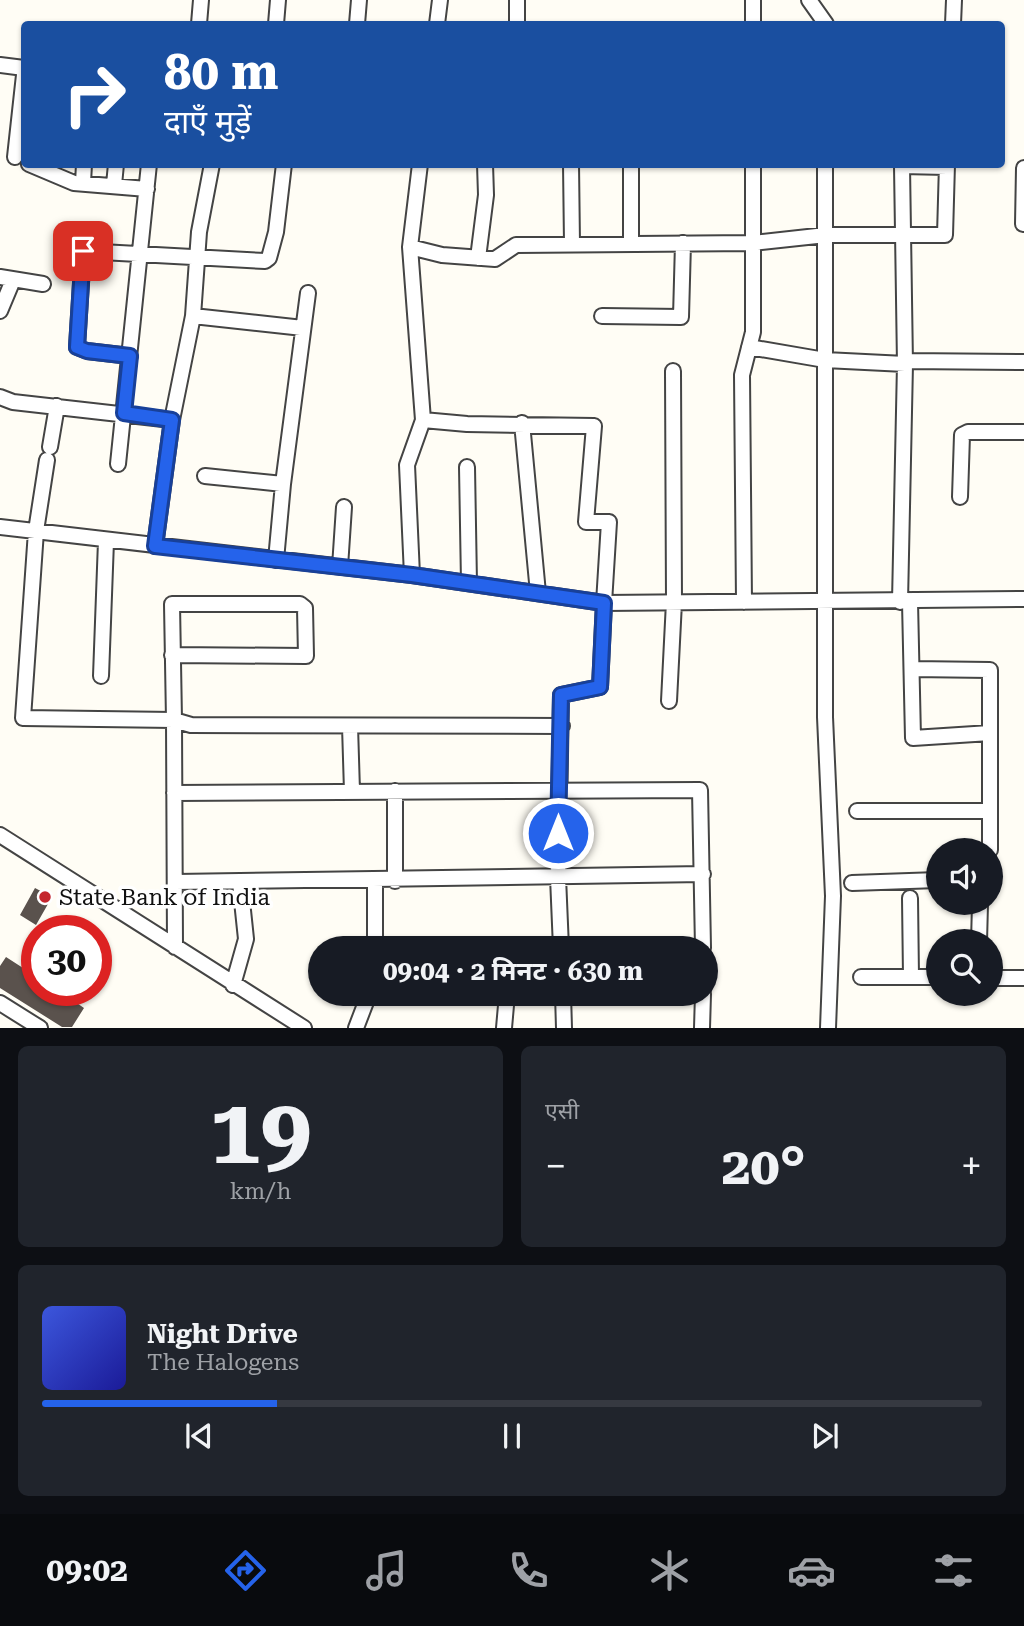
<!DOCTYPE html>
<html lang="hi">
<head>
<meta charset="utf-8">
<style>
	:root { --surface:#171b24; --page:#20242c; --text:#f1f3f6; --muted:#9ea1a6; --line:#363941; --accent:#2563eb }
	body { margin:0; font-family:"Roboto Serif","Noto Sans Devanagari",serif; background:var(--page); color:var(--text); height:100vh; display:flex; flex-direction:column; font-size:26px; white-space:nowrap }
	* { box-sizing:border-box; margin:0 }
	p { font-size:23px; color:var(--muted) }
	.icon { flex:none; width:38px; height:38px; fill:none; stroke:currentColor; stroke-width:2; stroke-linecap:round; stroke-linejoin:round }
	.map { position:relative; height:1028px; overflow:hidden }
	.side { display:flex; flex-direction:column; gap:18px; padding:18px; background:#0d0f14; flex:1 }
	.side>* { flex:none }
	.hud { position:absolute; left:21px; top:21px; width:984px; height:147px; border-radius:7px; box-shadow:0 2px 5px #0004; background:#1a4fa0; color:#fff; overflow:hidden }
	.tools { position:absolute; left:926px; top:838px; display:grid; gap:14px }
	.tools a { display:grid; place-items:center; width:77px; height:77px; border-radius:50%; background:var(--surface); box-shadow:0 2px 5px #0004; font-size:35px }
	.speed { position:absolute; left:21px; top:915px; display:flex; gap:14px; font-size:35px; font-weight:700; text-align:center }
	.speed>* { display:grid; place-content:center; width:91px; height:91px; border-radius:50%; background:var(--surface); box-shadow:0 2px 5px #0004; line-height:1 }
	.speed .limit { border:10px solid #d22; background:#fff; color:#111 }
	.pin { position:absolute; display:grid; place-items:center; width:60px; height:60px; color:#fff; margin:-30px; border-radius:14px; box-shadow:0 4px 10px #0006 }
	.me { position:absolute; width:77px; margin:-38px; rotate:0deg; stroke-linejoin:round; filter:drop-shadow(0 0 5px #0008) }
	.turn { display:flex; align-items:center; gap:24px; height:147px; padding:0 28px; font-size:32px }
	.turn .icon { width:91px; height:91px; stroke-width:2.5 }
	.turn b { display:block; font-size:49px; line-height:60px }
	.big { font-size:52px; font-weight:700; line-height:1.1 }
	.side .widget { flex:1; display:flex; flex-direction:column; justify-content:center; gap:10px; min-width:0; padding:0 24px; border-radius:10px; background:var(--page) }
	.side .dial { align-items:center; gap:0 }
	.dial b { font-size:91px; line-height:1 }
	.song { display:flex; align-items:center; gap:21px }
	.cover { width:84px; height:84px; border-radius:10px; background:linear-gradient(135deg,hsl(230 70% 55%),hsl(240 70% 35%)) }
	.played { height:7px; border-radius:4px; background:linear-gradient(90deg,var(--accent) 25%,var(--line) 25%) }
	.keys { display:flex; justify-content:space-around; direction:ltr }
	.heat { display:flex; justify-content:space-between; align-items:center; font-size:38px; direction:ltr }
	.side .tiles { flex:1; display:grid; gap:18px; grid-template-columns:1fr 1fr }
	.widget:last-child { grid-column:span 2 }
	.trip { position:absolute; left:308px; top:936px; width:410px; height:70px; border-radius:35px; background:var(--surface); box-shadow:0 2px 5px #0004; font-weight:700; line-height:70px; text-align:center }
	.dock { display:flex; height:112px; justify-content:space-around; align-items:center; background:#090b0e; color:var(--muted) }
	.dock .icon { width:49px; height:49px }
	.dock .current { color:var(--accent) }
	.dock b { font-size:32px; color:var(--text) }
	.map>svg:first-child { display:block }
</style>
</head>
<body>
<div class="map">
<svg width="1024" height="1028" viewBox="0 0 1024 1028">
	<rect width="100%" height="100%" fill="#fffdf5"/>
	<!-- building -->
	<path fill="#5a524d" d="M35 888 52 897 36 925 20 915Z
		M6 957 37 977V990H58L84 1008 72 1027H62L0 988V966Z"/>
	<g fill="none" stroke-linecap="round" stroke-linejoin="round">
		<defs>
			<path id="minor" d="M809 0 826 24
				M199 24 201 0
				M276 24 278 0
				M357 24 359 0
				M437 24 440 0
				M517 24V0
				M753 24V0
				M953 24 954 0
				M0 65 24 68
				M15 157 24 75
				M29 164 74 183 147 189
				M571 164 572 244
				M825 164V717L833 896 828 1028
				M83 183 84 164
				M114 185 116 164
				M1023 224 1024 168
				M631 243V164
				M410 247 442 255 495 259 516 245 753 243 826 235H945L947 164
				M478 258 486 195 485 164
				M0 277 43 284
				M0 311 13 280
				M193 316 303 328
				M602 316 681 317 683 243
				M749 347 825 360 905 364
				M130 356 87 351 77 347 83 251 265 261 269 258 276 232 284 164
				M905 361 1024 362
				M0 397 13 402 172 420 155 546
				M172 420 193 316 199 232 212 164
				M522 423 538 593
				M50 447 57 406
				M47 460 36 531 23 718 174 720 175 947
				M118 464 149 164
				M467 467 469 583
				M205 476 283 484
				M960 497 962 435 968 432H1024
				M0 527 412 575 604 603 609 522H586L594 426 467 424 423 420 410 247 420 164
				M276 560 283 484 308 293
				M340 567 344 507
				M412 575 407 465 423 420
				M744 602 742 375 753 332V164
				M900 602 905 364 902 166 947 167
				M910 602 913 738 990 733
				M172 655 306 656 305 608 300 604H172L174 720 191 725 562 726
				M912 669 990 670V850
				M101 676 106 541
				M669 701 674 602 673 371
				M350 726 352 791
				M395 791V881
				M174 793 700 790 703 948
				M857 811H990
				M0 835 304 1028
				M990 863V877
				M176 882 703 874
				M852 883 938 880
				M910 898 911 977
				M979 942 980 904
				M375 948V881
				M561 948 558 877 561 695 600 687 604 603 1024 599
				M861 977H938
				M990 978H1024
				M233 985 246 939 240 882
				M563 994 564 1028
				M0 1003 40 1028
				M356 1028 369 994
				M504 1028 507 994
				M702 1028 703 994"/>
		</defs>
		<!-- minor casing -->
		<use href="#minor" stroke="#444" stroke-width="18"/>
		<!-- minor -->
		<use href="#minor" stroke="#fff" stroke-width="14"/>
	</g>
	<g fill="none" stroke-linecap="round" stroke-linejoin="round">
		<defs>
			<path id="route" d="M83 251 77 347 87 351 130 356 124 413 172 420 155 546 412 575 604 603 600 687 561 695 558 833"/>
		</defs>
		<!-- route casing -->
		<use href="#route" stroke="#184099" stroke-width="18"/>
		<!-- route -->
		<use href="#route" stroke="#2563eb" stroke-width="12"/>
	</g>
	<!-- markers -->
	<circle fill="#c4262e" stroke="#fff" stroke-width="2.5" cx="45" cy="897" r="7"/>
	<g text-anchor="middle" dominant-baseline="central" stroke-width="7" stroke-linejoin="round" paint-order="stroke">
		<!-- poi labels -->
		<g font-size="23" fill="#111" stroke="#fff" text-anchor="start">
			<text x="59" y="897">State Bank of India</text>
		</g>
	</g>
</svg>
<div class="tools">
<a><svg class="icon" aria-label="sound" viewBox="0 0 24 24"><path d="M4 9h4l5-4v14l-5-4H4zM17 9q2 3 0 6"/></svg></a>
<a><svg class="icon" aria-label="search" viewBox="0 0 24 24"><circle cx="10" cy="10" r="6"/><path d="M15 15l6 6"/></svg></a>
</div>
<div class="speed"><div class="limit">30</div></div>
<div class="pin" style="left:83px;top:251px;background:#d93025"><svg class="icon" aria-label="arrive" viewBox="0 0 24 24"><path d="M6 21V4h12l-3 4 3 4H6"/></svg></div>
<svg class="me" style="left:558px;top:833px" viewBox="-20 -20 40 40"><circle r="17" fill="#2563eb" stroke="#fff" stroke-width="3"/><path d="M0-11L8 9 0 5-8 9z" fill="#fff"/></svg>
<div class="trip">09:04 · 2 मिनट · 630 m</div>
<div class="hud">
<div class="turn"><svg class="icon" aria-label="right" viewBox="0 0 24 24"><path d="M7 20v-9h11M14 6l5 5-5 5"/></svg><div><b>80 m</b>दाएँ मुड़ें</div></div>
</div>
</div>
<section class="side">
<div class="tiles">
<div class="widget dial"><b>19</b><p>km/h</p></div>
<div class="widget"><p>एसी</p>
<div class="heat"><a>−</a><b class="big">20°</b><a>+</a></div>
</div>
<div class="widget">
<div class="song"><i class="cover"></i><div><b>Night Drive</b><p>The Halogens</p></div></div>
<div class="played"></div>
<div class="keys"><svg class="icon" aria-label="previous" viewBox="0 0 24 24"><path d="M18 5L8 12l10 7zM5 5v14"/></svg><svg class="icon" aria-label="pause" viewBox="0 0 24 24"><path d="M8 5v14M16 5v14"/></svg><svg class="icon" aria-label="next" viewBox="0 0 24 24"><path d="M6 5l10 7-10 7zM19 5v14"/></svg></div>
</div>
</div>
</section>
<nav class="dock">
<b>09:02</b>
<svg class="icon current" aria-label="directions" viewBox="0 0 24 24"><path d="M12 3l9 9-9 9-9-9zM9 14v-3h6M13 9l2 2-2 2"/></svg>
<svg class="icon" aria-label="music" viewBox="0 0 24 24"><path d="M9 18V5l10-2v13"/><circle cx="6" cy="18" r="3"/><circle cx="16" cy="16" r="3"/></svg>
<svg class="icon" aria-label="phone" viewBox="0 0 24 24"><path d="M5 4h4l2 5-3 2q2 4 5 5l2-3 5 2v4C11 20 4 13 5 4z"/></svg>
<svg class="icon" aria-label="climate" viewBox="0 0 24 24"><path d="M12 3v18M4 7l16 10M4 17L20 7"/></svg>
<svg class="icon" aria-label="car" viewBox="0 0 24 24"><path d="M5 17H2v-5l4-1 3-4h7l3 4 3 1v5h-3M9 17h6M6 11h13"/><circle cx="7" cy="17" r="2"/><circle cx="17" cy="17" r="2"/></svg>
<svg class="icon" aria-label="filters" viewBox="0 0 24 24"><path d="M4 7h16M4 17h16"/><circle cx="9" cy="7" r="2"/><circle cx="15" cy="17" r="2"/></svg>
</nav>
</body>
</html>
